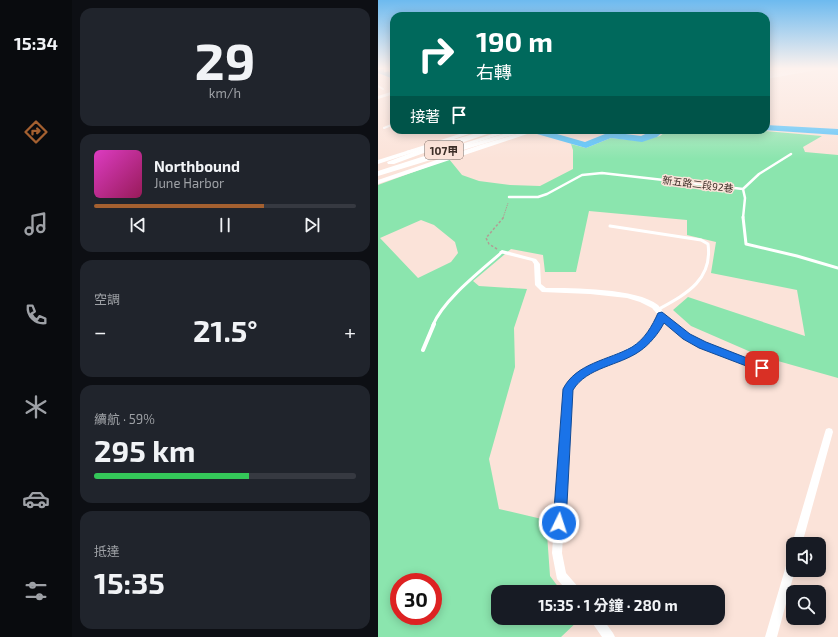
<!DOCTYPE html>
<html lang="zh-TW">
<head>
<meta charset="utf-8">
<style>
	:root { --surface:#171b24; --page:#20242c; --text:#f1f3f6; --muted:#9ea1a6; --line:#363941; --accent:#a46030 }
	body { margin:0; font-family:"Exo 2","Noto Sans TC",sans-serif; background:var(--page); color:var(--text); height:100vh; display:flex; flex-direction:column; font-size:15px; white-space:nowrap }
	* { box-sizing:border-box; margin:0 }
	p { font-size:13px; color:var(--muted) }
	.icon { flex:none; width:22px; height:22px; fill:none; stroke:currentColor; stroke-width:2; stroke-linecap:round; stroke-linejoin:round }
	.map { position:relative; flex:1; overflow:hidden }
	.drawer { display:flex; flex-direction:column; gap:8px; padding:8px; background:#0d0f14; width:306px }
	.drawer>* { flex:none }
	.top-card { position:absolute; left:12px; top:12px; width:380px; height:122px; border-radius:12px; box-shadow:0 2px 10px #0003; background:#00695c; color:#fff; overflow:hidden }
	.fabs { position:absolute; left:408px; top:537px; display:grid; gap:8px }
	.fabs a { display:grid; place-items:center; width:40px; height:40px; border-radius:8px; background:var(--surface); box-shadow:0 2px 10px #0003; font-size:20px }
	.speed { position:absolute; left:12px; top:573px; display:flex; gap:8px; font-size:20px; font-weight:700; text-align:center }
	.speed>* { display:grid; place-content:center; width:52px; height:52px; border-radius:50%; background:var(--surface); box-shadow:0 2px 10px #0003; line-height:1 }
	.speed .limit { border:6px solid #d22; background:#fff; color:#111 }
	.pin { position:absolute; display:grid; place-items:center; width:34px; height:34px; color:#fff; margin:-17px; border-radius:8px; box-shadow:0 2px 6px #0006 }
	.me { position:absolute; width:44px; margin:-22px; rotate:4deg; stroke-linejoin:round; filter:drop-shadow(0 0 3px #0008) }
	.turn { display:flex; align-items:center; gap:14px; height:84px; padding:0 20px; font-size:18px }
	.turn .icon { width:52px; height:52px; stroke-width:2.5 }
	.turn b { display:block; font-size:28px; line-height:34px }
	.then { display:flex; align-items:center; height:38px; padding:0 20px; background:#0003; gap:8px; font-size:15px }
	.big { font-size:30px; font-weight:700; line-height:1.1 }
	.drawer .widget { flex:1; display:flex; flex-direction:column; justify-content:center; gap:6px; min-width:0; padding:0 14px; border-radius:12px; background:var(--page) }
	.drawer .dial { align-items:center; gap:0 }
	.dial b { font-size:52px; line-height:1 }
	.song { display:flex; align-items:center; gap:12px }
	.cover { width:48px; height:48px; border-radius:6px; background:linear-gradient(135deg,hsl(310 70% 55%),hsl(330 70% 35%)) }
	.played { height:4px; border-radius:2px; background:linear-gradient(90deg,var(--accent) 65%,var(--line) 65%) }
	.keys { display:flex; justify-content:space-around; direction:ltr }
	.heat { display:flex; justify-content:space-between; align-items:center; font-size:22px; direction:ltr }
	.charge { height:6px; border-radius:3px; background:linear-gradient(90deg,#34c759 59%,var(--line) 0) }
	.trip { position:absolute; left:113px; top:585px; width:234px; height:40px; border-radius:12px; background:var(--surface); box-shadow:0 2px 10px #0003; font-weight:700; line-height:40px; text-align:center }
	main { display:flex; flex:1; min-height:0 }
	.tab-bar { display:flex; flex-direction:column; width:72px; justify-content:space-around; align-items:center; background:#090b0e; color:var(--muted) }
	.tab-bar .icon { width:28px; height:28px }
	.tab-bar .active { color:var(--accent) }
	.tab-bar b { font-size:18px; color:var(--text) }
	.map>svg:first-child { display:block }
</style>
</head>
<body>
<main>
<nav class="tab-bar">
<b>15:34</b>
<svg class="icon active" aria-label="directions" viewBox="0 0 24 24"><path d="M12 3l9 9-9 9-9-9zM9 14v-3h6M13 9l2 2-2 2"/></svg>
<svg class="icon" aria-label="music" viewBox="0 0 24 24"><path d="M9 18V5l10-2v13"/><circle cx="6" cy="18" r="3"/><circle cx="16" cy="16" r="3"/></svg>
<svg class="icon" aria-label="phone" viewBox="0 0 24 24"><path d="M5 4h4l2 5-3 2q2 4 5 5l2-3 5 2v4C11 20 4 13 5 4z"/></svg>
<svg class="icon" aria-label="climate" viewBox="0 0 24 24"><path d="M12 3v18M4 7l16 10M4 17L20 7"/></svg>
<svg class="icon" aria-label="car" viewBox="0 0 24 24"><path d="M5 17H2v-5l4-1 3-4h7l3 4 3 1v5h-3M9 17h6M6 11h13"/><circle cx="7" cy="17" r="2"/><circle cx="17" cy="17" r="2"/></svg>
<svg class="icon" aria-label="filters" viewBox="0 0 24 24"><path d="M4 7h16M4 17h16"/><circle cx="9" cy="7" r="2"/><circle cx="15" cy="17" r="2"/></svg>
</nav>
<section class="drawer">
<div class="widget dial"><b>29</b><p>km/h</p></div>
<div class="widget">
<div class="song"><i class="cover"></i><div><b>Northbound</b><p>June Harbor</p></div></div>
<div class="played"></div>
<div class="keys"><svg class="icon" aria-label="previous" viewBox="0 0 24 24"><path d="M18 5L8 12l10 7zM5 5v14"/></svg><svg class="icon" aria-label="pause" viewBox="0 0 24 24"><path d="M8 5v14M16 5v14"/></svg><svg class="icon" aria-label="next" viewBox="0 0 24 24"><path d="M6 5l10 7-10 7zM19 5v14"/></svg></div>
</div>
<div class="widget"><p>空調</p>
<div class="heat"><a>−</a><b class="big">21.5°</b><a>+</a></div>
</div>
<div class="widget"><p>續航 · 59%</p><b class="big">295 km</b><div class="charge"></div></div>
<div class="widget"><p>抵達</p><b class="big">15:35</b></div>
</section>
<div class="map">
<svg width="460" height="637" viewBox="0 0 460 637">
	<rect width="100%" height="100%" fill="#fbe3d9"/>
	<!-- green -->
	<path fill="#8be5ae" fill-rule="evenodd" d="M290 130 334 131 376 130 444 136 425 147 427 152 460 155V378L382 356 313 326 295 310 310 297 427 336 419 290 333 273 338 242 309 235V220L211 211 198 272H167L165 255 133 249 95 281 101 286 149 289 136 328 137 367 111 459 121 509 168 520 172 576 184 592H120V618H203L183 637H0V185L71 159 84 175 101 181 132 185 162 186 195 169V150L193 144 208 148 233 138 262 141 282 136ZM43 220 56 225 77 242 80 253 73 262 40 278 2 238ZM21 582H55V616H21Z"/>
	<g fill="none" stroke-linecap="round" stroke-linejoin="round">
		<!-- river -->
		<path fill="#54c2fa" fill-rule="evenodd" d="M0 69H5L16 74V79L0 73Z
			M388 125 460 129V135L385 130H388Z
			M150 130H165L207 142 232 132 263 136 276 130H287L279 137 264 142 233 138 208 148 152 132Z"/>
		<!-- path-far1 -->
		<path stroke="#b19d94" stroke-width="1" stroke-dasharray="1.5 1" stroke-linecap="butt" d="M125 218 130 203"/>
		<!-- path -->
		<path stroke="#b19d94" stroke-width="1.5" stroke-dasharray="2.5 2" stroke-linecap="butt" d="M119 249 111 244 108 238 126 217"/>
		<!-- service-far3 -->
		<path stroke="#fff" stroke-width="2" d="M7 71 13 69
			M0 86 5 89
			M6 128 16 124"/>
		<!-- service-far2 -->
		<path stroke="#fff" stroke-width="2.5" d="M365 189 381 174 413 154
			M131 197H160L169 194 204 175 224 173 365 189 367 198 365 218"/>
		<!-- service-far1 -->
		<path stroke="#fff" stroke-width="3" d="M365 217 368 244 419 256 460 268
			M232 226 323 240 330 244C335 280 308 294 281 309
			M284 315 295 325
			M55 325C66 299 103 271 124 252"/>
		<!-- service -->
		<path stroke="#fff" stroke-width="4" d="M294 324C323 347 350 355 384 368
			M45 350 56 324"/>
		<!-- minor -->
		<path fill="#fff" fill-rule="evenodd" d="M124 250 158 259 162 264 163 284 168 288C194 288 259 288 280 305 283 308 285 312 287 315 282 326 278 335 269 343 254 357 232 361 214 371 206 376 200 383 194 390L184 553 188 573 201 588 203 592H190L179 579 174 553 186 389C201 360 239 359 263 340 271 334 276 325 280 315L274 308 262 302 249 298 212 294 164 292 157 285 156 264 154 261 122 253 121 252Z
			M451 428 454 429 455 432 424 544H415V547L414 544 447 432 448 429Z
			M415 554V570H417L399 637H387L410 559 411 555Z
			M211 618H224L235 633 237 637H224Z"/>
		<!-- secondary -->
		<path fill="#fff" fill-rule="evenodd" d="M432 69H445L388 79V77Z
			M16 91V94L0 99V96Z
			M94 130H103L0 164V160Z
			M152 130H161L0 184V180L105 144Z"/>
		<!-- primary -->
		<path fill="#fff" fill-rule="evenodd" d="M402 69H416L388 74V72Z
			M127 130H136L0 175V171Z
			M58 144 60 145V147L31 153 28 151Z"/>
		<!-- motorway -->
		<path fill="#fff" fill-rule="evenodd" d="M416 69H431L388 78V74Z
			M109 130H121L71 147 65 146 16 164H10L9 162 72 138 78 139Z
			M139 130H151L0 176V172Z"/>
	</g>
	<!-- sky -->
	<linearGradient id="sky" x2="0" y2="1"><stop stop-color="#6dbaef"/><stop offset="0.43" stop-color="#fdf2ee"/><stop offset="1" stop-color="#fdf2ee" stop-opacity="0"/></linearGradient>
	<rect width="460" height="159" fill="url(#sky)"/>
	<!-- route -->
	<path fill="#1a73e8" stroke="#114b97" d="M284 312 312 334 328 342 387 365 389 368 387 371 384 372 321 348 305 339 286 323C281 333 271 345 262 351 241 366 209 367 195 390L188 523 186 528 181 530 177 528 175 523 185 389C198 363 231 360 254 347 267 339 274 326 280 313Z"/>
	<g text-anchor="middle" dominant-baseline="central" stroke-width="3" stroke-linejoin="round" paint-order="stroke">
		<!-- far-street labels -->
		<g font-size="10" fill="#3c2e27" stroke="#fbe3d9">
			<text transform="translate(320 184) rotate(7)">新五路二段92巷</text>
		</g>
		<!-- shield labels -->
		<rect fill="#fbe3d9" stroke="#75645c" stroke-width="1" x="47" y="141" width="38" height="18" rx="3"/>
		<g font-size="11" font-weight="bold" fill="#3c2e27">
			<text x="66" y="150">107甲</text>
		</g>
	</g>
</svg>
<div class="fabs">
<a><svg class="icon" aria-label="sound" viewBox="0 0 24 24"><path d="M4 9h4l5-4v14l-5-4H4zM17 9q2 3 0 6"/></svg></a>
<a><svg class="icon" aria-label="search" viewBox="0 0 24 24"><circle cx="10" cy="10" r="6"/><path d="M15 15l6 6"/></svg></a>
</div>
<div class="speed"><div class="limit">30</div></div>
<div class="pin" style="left:384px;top:368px;background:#d93025"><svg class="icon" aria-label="arrive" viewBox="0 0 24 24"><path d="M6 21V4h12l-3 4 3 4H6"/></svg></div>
<svg class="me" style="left:181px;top:523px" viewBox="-20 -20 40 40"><circle r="17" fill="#1a73e8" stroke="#fff" stroke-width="3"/><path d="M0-11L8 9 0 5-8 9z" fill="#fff"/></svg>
<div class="trip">15:35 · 1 分鐘 · 280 m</div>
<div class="top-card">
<div class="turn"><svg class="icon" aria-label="right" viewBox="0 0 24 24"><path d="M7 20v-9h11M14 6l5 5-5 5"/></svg><div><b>190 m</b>右轉</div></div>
<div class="then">接著<svg class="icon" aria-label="arrive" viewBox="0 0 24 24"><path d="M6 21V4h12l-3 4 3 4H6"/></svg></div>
</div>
</div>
</main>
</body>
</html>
